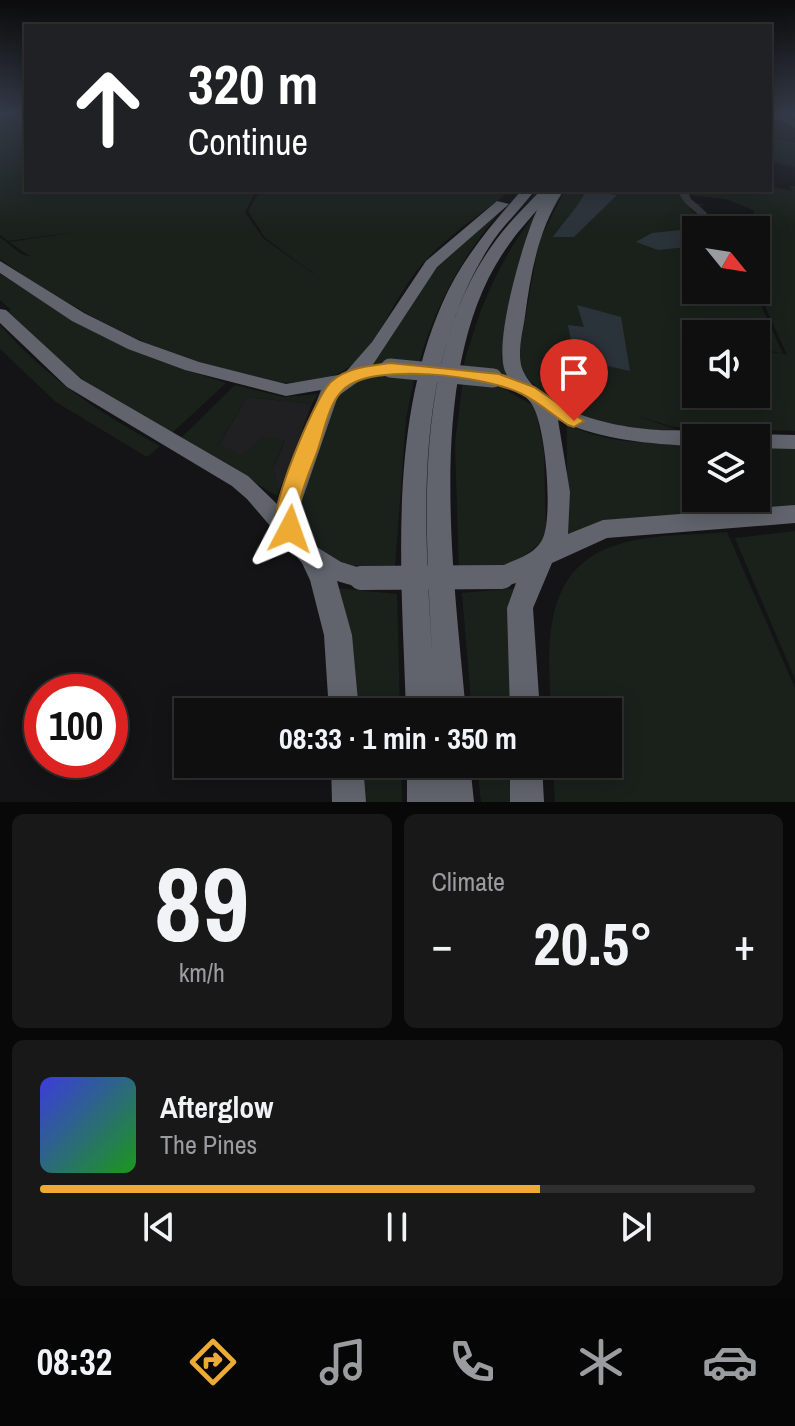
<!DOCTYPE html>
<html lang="en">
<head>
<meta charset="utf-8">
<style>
	:root { --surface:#0f0f10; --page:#181819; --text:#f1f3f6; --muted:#9b9c9f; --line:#2f2f30; --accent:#eeab34 }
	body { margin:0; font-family:"Archivo Narrow",sans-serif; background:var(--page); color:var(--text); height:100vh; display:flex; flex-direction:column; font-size:30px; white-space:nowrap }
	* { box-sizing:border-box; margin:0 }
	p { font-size:26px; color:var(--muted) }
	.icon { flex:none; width:44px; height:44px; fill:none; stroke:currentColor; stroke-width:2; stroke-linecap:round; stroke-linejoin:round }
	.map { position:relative; height:802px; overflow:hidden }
	.sheet { display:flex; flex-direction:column; gap:12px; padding:12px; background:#080809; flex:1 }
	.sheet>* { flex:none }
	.guide { position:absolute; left:24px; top:24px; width:748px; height:168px; border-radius:0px; box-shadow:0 4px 20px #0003,0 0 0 2px var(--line); background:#202124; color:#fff; overflow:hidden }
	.needle { width:52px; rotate:120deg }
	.tools { position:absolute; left:682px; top:216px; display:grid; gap:16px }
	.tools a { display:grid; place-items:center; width:88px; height:88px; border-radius:0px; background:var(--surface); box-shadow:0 4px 20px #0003,0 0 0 2px var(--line); font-size:40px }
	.speed { position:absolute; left:24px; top:674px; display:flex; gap:16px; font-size:40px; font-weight:700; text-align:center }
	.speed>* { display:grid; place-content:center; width:104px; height:104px; border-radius:50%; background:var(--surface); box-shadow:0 4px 20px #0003,0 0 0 2px var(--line); line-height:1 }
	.speed .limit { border:12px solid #d22; background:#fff; color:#111 }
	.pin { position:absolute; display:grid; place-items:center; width:68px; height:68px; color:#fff; margin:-82px -34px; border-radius:50% 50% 50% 0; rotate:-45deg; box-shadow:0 0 8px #0007 }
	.pin .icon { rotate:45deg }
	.me { position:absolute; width:88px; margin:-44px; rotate:4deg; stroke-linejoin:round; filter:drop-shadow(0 0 6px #0008) }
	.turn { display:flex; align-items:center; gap:28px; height:168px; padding:0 32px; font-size:36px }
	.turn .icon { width:104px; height:104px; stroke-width:2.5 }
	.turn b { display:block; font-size:56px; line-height:68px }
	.big { font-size:60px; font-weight:700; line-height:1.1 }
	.sheet .tile { flex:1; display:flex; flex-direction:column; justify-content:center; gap:12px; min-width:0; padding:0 28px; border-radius:12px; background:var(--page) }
	.sheet .dial { align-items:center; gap:0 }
	.dial b { font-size:104px; line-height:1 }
	.song { display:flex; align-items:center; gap:24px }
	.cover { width:96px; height:96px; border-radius:12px; background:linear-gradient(135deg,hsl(240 70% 55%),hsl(120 70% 35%)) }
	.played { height:8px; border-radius:4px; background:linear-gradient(90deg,var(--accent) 70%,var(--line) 70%) }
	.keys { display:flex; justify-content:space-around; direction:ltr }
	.heat { display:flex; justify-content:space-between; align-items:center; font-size:44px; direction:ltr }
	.sheet .tiles { flex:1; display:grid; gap:12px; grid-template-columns:1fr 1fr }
	.tile:last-child { grid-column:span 2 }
	.trip { position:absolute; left:174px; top:698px; width:448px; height:80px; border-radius:0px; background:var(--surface); box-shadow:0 4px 20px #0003,0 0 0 2px var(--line); font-weight:700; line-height:80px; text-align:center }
	.tab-bar { display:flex; height:128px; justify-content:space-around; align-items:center; background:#060606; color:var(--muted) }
	.tab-bar .icon { width:56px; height:56px }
	.tab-bar .selected { color:var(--accent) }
	.tab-bar b { font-size:36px; color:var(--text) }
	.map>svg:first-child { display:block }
</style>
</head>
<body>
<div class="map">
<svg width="795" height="802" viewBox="0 0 795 802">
	<rect width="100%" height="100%" fill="#141416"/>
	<!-- built -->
	<path fill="#202023" d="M247 397 312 404 279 491 273 469 285 441 242 456 219 445Z"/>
	<!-- green -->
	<path fill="#1a211b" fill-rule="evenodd" d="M0 115H26V190H257L245 212 264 239 324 281 265 238 248 211 260 190H511C479 216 440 240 415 273 395 299 381 335 358 359 285 435 67 308 0 259V237L21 254 31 257 9 242 77 232 8 241 0 235Z
		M770 138 795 143V167L770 161Z
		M770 186 792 191 789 186H795V431L674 427 634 415 675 429C614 437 554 415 517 365L539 241 565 190H770ZM688 195 726 199 753 210 757 226 711 224 712 227 689 209 705 205 685 200ZM696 230H756V290H696ZM748 298 764 304 787 355 756 349V394H696V333L756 334V347L783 354 761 305Z
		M547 199 527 236 501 357 508 375 463 367C482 299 502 253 547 199Z
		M506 204C462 258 439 296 419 363L370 364 445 255Z
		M0 274 101 336 152 358 226 383 171 434C103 396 62 368 6 313L11 310 0 300Z
		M0 325C47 378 98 412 160 446L147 457 56 402 0 349Z
		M368 375H415L406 419 395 568 346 565 319 551 300 530 296 511 335 400 345 386Z
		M463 379 501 387 535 407 544 452 546 537C516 566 501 572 459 571L455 443Z
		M235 385 284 397 318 394 312 404 247 397 219 444 242 456 262 437 285 440 273 468 279 491 277 496 181 438Z
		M567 424C607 445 651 443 696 444V498H756V446L795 447V507L567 535Z
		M795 531V679L735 538Z
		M727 532 795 688V802H555L553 764H608V712H551C548 645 540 565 623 543 655 534 694 535 727 532Z
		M336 588 397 594 400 712H352Z
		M520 588 515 712H472L462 593Z
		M356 764H401L402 802H359Z
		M477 764H517V802H481Z"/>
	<!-- water -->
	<path fill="#2b333a" d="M586 191 617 195 574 237H553C564 221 577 209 586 191Z
		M681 230 696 234V246L658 250 636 242 652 233Z
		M577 305 621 317 630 371 586 361 596 352 594 348 574 357 568 325 584 327Z"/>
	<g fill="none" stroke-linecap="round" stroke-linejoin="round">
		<!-- minor -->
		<path fill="#35363b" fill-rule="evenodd" d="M774 115H783L795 123V128Z
			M677 190H687L691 199 707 213V217H701L684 202Z"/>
		<!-- highway -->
		<path fill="#61646c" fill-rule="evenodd" d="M522 190H535C521 209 502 226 489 247 413 367 424 516 432 652 425 520 412 352 496 240 509 222 526 206 541 190H559L562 193C538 231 531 272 525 316 523 332 516 355 523 371 543 413 618 428 659 430 673 431 696 428 706 438H696V446C648 444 602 440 558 420L570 492 568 534 603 520 795 505V523L607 538 552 563 533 608 540 712H510L507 608 516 583 502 587 493 584 489 577C498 560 532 562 543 538 553 515 546 423 531 403 521 389 502 386 486 382L483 378 493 372 507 375C490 350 524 238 537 210 528 221 518 231 510 243 422 362 454 573 466 712H406C402 578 387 430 442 304 461 260 491 225 522 190Z
			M497 201 509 204 437 267 372 366 397 364 399 368 397 372 362 379 338 396 299 509 305 535 315 546 341 562 370 571 374 578 370 585 361 588 337 581 352 635 359 712H329L324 635 310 580 302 563 247 499 232 486 67 387 0 323V309L6 310 81 379 248 476 277 504 321 390 286 396 185 370 128 349 72 321 0 273V261L84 313 140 341 199 362 286 384 344 374 372 342 426 261Z
			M756 434 795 435V449L756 448V438H747Z
			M331 764H363L366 802H332Z
			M407 764H470L474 802H407Z
			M510 764H542L544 802H510Z"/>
		<!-- highway-bridge-far1 -->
		<path stroke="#61646c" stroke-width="19" d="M390 368 493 378"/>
		<!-- highway-bridge -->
		<path stroke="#61646c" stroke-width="24" d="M361 578 502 577"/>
	</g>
	<!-- sky -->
	<linearGradient id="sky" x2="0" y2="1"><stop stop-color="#0b0b0c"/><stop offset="0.5" stop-color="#343a47"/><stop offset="1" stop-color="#343a47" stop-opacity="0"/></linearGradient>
	<rect width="795" height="228" fill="url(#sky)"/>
	<!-- route -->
	<path fill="#eeab34" stroke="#9b6f22" stroke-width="2" d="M390 363 499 374 534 387 584 421 574 427 568 425C553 415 538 402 522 394 487 376 372 361 343 390 328 404 324 433 317 452 308 477 294 502 301 529L290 537 282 534C279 529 276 523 276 517 275 496 316 394 332 381 348 367 371 366 390 363Z"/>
</svg>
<div class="tools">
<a><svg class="needle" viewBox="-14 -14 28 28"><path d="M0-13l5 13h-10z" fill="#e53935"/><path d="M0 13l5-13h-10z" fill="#9b9c9f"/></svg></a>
<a><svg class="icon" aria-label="sound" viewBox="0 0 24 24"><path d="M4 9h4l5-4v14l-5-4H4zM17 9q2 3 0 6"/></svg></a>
<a><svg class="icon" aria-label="layers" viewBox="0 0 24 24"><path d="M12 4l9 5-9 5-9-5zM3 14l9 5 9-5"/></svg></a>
</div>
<div class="speed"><div class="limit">100</div></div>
<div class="pin" style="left:574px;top:421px;background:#d93025"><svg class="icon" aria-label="arrive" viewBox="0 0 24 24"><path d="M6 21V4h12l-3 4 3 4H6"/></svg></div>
<svg class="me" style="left:290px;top:529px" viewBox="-20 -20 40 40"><path d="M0-17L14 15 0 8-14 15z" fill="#eeab34" stroke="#fff" stroke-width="4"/></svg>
<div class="trip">08:33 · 1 min · 350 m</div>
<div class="guide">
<div class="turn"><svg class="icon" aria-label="ahead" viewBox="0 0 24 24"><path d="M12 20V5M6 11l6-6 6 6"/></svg><div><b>320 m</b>Continue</div></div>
</div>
</div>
<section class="sheet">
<div class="tiles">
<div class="tile dial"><b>89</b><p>km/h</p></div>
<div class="tile"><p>Climate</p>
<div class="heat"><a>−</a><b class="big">20.5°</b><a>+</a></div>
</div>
<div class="tile">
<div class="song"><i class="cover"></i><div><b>Afterglow</b><p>The Pines</p></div></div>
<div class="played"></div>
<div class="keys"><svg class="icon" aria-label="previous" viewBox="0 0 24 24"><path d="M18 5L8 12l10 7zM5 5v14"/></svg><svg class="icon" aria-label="pause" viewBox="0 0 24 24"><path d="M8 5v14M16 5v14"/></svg><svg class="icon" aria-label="next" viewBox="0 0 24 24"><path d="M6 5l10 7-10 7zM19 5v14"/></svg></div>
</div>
</div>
</section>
<nav class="tab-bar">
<b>08:32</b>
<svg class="icon selected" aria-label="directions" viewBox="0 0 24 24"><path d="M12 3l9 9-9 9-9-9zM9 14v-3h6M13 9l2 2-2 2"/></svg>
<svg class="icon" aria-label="music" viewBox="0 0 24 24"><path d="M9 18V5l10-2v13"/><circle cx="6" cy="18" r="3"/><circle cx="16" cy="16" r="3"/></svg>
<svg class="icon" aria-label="phone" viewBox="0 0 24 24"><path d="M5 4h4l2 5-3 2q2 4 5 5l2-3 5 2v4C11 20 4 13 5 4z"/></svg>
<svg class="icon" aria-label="climate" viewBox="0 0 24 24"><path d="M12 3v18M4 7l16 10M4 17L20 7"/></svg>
<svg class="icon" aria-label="car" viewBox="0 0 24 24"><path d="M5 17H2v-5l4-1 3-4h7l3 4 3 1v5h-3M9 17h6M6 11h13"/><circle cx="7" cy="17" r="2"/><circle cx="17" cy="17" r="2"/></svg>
</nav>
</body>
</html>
